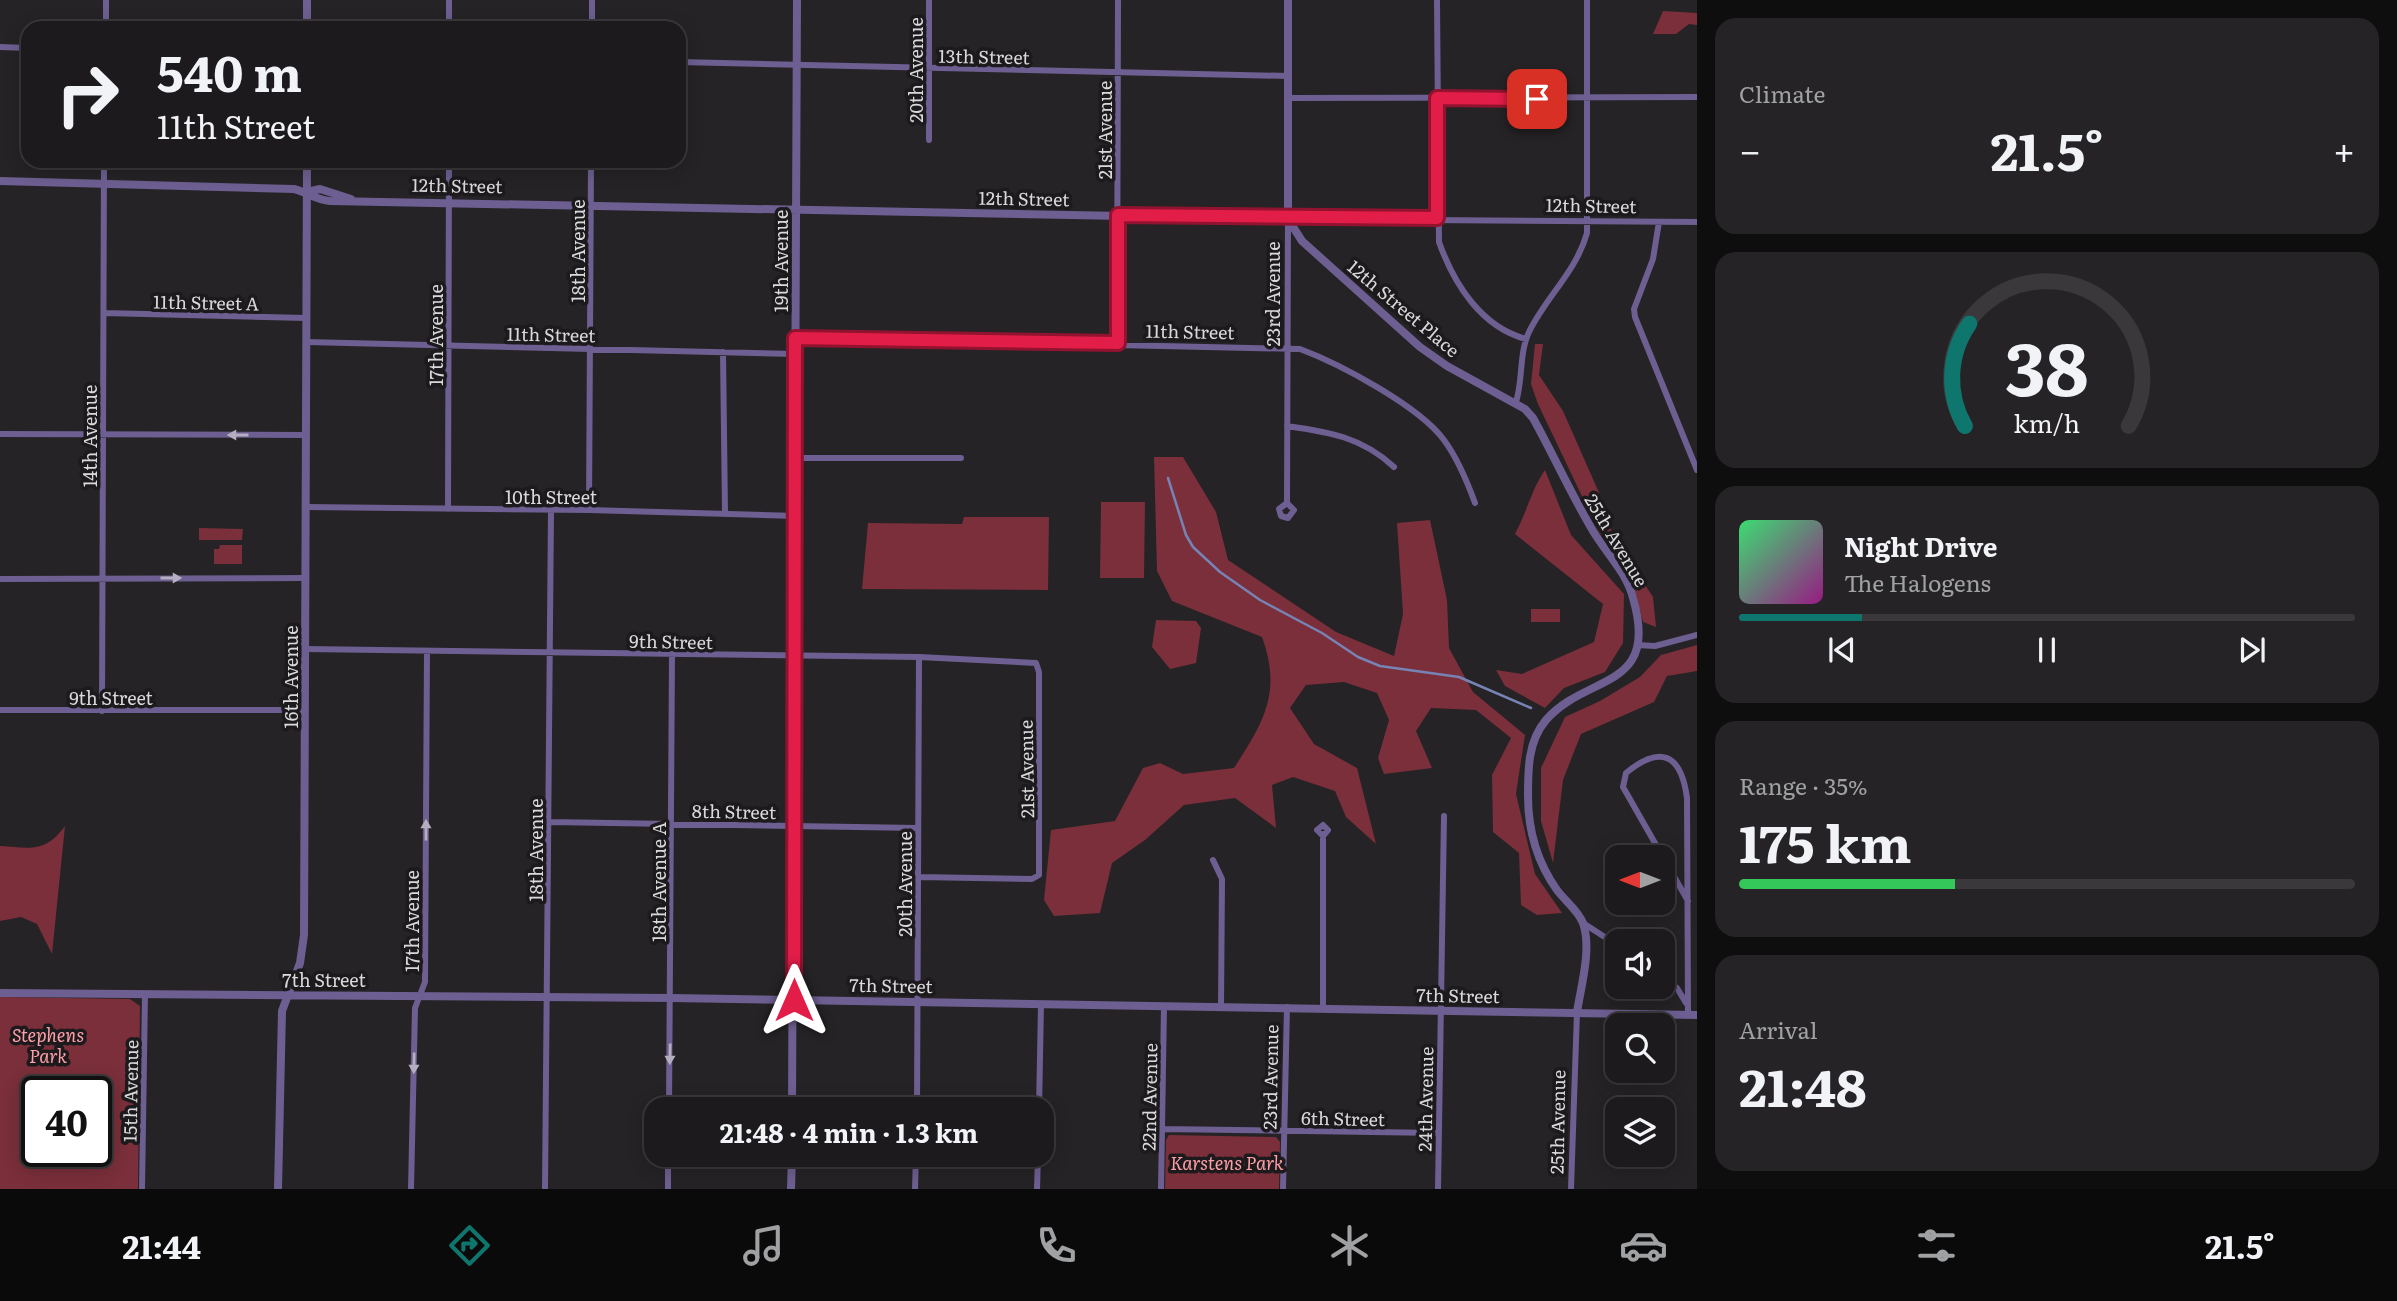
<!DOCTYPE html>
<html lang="en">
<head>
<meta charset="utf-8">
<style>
	:root { --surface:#1c1a1c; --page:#252325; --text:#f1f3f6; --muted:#a0a1a3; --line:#3a383b; --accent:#0f766e }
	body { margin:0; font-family:Literata,serif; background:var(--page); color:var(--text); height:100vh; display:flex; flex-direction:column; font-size:26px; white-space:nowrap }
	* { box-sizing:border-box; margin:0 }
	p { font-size:23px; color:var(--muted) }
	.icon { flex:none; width:38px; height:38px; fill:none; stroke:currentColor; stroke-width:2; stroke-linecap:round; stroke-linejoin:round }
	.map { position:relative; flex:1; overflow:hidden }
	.details { display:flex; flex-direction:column; gap:18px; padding:18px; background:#0f0e0f; width:700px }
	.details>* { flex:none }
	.top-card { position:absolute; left:21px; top:21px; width:665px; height:147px; border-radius:21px; box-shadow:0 4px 18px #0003,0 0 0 2px var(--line); background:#1c1a1c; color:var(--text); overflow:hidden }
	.needle { width:46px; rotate:270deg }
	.fabs { position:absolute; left:1605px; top:845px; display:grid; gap:14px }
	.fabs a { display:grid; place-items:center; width:70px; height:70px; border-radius:14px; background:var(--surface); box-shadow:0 4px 18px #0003,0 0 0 2px var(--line); font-size:35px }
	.speed { position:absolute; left:21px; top:1076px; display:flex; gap:14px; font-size:35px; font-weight:700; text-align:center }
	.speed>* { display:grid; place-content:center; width:91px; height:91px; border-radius:50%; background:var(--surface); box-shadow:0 4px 18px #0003,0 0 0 2px var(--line); line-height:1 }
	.speed .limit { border:4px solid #111; border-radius:10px; background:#fff; color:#111 }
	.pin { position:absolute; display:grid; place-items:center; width:60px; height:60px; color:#fff; margin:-30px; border-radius:14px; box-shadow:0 4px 10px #0006 }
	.me { position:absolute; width:77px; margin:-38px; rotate:0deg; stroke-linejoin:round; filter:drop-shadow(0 0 5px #0008) }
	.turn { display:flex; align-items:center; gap:24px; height:147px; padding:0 21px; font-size:32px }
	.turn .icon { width:91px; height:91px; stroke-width:2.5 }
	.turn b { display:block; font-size:49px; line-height:60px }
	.big { font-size:52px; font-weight:700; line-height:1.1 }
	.details .widget { flex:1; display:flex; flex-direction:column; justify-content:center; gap:10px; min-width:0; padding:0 24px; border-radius:21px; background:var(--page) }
	.details .dial { align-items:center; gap:0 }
	.dial svg { height:182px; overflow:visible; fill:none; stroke:var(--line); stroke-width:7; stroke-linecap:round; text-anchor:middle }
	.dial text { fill:var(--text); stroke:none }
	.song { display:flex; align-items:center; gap:21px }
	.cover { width:84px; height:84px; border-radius:10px; background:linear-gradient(135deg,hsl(140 70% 55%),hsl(310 70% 35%)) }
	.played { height:7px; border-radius:4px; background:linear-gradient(90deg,var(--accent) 20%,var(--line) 20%) }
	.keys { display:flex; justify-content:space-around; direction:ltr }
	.heat { display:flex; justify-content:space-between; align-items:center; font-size:38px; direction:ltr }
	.charge { height:10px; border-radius:5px; background:linear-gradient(90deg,#34c759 35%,var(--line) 0) }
	.trip { position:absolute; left:644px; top:1097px; width:410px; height:70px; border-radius:21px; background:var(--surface); box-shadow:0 4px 18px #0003,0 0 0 2px var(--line); font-weight:700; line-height:70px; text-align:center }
	.tabs { display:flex; height:112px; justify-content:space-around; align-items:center; background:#0b0a0b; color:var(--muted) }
	.tabs .icon { width:49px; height:49px }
	.tabs .active { color:var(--accent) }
	.tabs b { font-size:32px; color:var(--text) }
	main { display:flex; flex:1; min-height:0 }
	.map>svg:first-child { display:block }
</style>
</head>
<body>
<main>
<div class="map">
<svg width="1697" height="1189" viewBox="0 0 1697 1189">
	<rect width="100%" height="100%" fill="#252325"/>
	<!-- green -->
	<path fill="#7a2f3a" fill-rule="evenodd" d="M1663 11 1697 13V25L1689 24 1676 34H1653Z
		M1535 344H1543L1539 375 1563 411 1604 504 1613 536 1653 597 1656 627 1643 622 1631 575 1599 532 1538 404 1531 384Z
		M1154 457H1183L1216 512 1228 560 1336 632 1394 656 1403 614 1397 523 1430 520 1447 600 1449 648 1473 692 1525 735 1516 794 1535 874 1562 913 1537 915 1521 905 1519 853 1493 832 1492 775 1511 738 1476 710 1431 708 1416 731 1432 768 1384 774 1378 758 1389 720 1377 693 1344 682 1306 685 1290 708 1314 744 1357 768 1376 844 1346 817 1335 791 1293 777 1272 785 1276 828 1235 798 1184 805 1145 840 1112 863 1100 913 1054 916 1044 900 1051 830 1115 821 1143 768 1160 763 1183 774 1234 768C1264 722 1282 692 1262 637L1172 601 1157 571Z
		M1545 470 1571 535 1624 594 1623 643 1605 672 1564 688 1545 708 1505 686 1496 670 1522 674 1594 642 1603 604 1515 534C1527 512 1531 490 1545 470Z
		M1101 502H1145L1144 578H1100Z
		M964 517H1049L1048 590 862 589 868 523 962 524Z
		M199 528 243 529 242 540H199Z
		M220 545H242V564H214V549H219Z
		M1531 609H1560V622H1531Z
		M1156 620 1196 621 1201 628 1196 663 1170 669 1152 647Z
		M1697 645V671L1667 676 1654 702 1581 734 1563 780 1553 863 1541 821V768L1565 717 1600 701 1640 677 1661 655Z
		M65 826 52 954 37 924 21 917 0 921V846C31 848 45 853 65 826Z
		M0 997 130 999 140 1006 138 1189H0ZM37 1092H96V1152H37Z
		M1169 1135 1276 1137 1280 1142 1279 1189H1165L1166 1140Z"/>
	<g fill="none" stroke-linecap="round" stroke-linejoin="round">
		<!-- stream -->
		<path stroke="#7783b4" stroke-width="2.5" d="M1168 478 1186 535 1193 547 1220 572 1260 600 1322 633 1358 657 1380 666 1459 677 1531 708"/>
		<!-- minor -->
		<path stroke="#6d5f91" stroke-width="6" d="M449 0V28
			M592 0V28
			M929 0V140
			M1437 0 1439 242C1454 284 1481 327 1526 339
			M106 28V0
			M0 47 28 48
			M679 62 1288 76
			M1288 98 1697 97
			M1659 222 1653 259 1634 309 1635 317 1697 470
			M104 313 306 318
			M795 338 1300 349C1340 364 1419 406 1444 440 1458 459 1467 481 1475 503
			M306 342 795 354
			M1117 343 1118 0
			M723 352 725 513
			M1516 402C1523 380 1519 353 1529 332 1546 297 1576 272 1587 233V0
			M1287 426C1329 432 1362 437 1394 467
			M0 434 306 435
			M795 458H961
			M1287 503 1294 510 1288 518 1281 516 1279 509 1287 503 1288 219 1697 222
			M306 507 589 510 796 516
			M448 509 449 161
			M589 510 591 161
			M0 579 306 578
			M1637 645 1655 646 1697 635
			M305 649 919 657 1036 663 1039 672V875L1032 879 919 877
			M0 710H305
			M102 711 104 161
			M550 822 918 828
			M1213 860 1222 879 1221 1007
			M1583 923 1617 945
			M1662 976 1677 988 1686 1003
			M1323 1008V836L1328 830 1323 825 1317 830 1323 836
			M1688 1015 1687 798C1681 753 1660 745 1626 773L1623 787 1688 901
			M669 1110 672 655
			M917 1110 919 657
			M1039 1110 1041 1004
			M1162 1129 1439 1133
			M142 1189 145 994
			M411 1189 415 1008 425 982 427 651
			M545 1189 551 510
			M668 1189V1155
			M915 1189 916 1155
			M1037 1189 1038 1155
			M1161 1189 1164 1006
			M1283 1189 1287 1007
			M1438 1189 1444 816
			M1571 1189 1577 1012"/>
		<!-- tertiary -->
		<path stroke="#6d5f91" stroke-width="8" d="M307 28V0
			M0 181 294 189C307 192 316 200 330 201L1288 219
			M307 192 320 189 351 199
			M1288 219 1302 241 1420 347 1447 366 1525 409 1533 418C1554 456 1571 494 1593 531 1606 553 1627 573 1633 598 1660 691 1587 673 1546 720 1528 741 1528 769 1528 796 1528 830 1537 862 1557 890 1565 901 1578 910 1583 923 1592 949 1581 986 1577 1012
			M1288 219V0
			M0 993 671 998 1697 1015
			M792 1110 797 0
			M278 1189 282 1011 300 963 304 935 307 161
			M791 1189 792 1155"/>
	</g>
	<!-- one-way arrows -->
	<defs><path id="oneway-solid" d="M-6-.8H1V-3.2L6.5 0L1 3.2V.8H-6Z" transform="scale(1.75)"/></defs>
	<g fill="#b4aec0">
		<use href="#oneway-solid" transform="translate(238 435) rotate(-180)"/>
		<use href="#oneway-solid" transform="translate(171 578)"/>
		<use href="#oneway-solid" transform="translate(426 830) rotate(-90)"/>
		<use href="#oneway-solid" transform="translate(670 1054) rotate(91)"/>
		<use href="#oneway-solid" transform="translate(414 1063) rotate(91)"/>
	</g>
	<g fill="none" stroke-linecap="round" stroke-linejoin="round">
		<defs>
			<path id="route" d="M794 1000 795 338 1118 343V215L1437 218V98L1537 99"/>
		</defs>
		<!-- route casing -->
		<use href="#route" stroke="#92132f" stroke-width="18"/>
		<!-- route -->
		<use href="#route" stroke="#e11d48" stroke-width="12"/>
	</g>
	<g text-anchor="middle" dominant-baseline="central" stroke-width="7" stroke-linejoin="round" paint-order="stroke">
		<!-- street labels -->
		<g font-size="18" fill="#dad9da" stroke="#1c1a1c">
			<text transform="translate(984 56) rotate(1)">13th Street</text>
			<text transform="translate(915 70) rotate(-90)">20th Avenue</text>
			<text transform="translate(1104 130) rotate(-90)">21st Avenue</text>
			<text transform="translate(457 185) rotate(1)">12th Street</text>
			<text transform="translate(1024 198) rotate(1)">12th Street</text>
			<text transform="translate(1591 205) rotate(1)">12th Street</text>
			<text transform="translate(577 251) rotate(-90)">18th Avenue</text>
			<text transform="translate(780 261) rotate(-90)">19th Avenue</text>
			<text transform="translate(1272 294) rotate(-90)">23rd Avenue</text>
			<text transform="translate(206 302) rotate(1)">11th Street A</text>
			<text transform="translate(1404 308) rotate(40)">12th Street Place</text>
			<text transform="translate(1190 331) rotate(1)">11th Street</text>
			<text transform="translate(551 334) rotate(1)">11th Street</text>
			<text transform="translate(435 335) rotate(-90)">17th Avenue</text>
			<text transform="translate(89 436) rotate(-90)">14th Avenue</text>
			<text x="551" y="496">10th Street</text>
			<text transform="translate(1617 540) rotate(59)">25th Avenue</text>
			<text transform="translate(671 641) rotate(1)">9th Street</text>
			<text transform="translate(290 677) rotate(-90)">16th Avenue</text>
			<text x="111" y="697">9th Street</text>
			<text transform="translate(1026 769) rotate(-91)">21st Avenue</text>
			<text transform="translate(734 811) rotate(1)">8th Street</text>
			<text transform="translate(535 850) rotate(-90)">18th Avenue</text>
			<text transform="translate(658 882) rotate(-90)">18th Avenue A</text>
			<text transform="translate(904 884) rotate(-90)">20th Avenue</text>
			<text transform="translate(411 921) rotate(-90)">17th Avenue</text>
			<text x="324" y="979">7th Street</text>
			<text transform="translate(891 985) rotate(1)">7th Street</text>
			<text transform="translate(1458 995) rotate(1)">7th Street</text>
			<text transform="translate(1270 1077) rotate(-89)">23rd Avenue</text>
			<text transform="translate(130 1091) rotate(-89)">15th Avenue</text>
			<text transform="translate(1149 1097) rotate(-89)">22nd Avenue</text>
			<text transform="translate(1425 1099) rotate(-89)">24th Avenue</text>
			<text transform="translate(1343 1118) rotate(1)">6th Street</text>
			<text transform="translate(1557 1122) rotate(-89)">25th Avenue</text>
		</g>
		<!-- park labels -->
		<g font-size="18" font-style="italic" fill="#ff9fa8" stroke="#1c1a1c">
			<text x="48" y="1034">Stephens<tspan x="48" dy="21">Park</tspan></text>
			<text x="1227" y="1162">Karstens Park</text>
		</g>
	</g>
</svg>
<div class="fabs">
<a><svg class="needle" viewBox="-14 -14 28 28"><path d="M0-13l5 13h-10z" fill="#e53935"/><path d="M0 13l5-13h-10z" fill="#a0a1a3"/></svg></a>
<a><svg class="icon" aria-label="sound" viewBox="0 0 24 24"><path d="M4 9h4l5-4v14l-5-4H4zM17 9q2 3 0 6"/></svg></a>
<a><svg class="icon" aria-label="search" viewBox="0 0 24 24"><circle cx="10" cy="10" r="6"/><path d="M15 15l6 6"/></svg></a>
<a><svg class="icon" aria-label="layers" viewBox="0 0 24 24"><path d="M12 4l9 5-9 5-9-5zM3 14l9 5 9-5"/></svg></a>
</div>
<div class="speed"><div class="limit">40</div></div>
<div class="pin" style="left:1537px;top:99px;background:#d93025"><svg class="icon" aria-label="arrive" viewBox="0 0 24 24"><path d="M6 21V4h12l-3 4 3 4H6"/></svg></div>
<svg class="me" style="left:794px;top:1000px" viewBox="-20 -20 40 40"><path d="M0-17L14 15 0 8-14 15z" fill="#e11d48" stroke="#fff" stroke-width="4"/></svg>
<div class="trip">21:48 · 4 min · 1.3 km</div>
<div class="top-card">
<div class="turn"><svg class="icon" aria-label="right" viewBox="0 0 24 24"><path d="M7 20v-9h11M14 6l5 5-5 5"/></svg><div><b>540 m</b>11th Street</div></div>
</div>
</div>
<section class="details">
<div class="widget"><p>Climate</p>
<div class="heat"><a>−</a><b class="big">21.5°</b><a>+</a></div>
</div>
<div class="widget dial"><svg viewBox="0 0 100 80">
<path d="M14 69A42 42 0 1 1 86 69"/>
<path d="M14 69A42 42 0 0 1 16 24" stroke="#0f766e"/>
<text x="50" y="56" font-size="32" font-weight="700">38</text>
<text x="50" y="72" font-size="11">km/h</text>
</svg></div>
<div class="widget">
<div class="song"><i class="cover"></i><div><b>Night Drive</b><p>The Halogens</p></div></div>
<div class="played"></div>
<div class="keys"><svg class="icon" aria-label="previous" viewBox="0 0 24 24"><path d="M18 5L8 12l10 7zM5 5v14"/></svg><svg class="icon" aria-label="pause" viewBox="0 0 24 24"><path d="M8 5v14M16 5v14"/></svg><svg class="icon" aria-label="next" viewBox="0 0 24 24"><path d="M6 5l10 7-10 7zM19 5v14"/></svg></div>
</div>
<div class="widget"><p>Range · 35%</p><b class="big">175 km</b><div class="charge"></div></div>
<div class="widget"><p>Arrival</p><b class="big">21:48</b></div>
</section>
</main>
<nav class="tabs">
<b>21:44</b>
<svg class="icon active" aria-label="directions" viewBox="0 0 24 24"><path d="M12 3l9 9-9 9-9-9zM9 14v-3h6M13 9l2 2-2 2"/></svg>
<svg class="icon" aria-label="music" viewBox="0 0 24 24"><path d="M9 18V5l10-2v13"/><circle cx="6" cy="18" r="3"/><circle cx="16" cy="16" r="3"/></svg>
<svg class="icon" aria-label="phone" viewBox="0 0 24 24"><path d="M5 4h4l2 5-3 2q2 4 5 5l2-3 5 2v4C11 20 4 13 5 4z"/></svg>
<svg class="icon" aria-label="climate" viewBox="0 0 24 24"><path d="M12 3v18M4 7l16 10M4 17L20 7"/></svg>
<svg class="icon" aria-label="car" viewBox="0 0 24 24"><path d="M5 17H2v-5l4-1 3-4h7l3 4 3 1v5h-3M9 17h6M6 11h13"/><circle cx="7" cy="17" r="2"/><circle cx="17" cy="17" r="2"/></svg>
<svg class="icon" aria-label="filters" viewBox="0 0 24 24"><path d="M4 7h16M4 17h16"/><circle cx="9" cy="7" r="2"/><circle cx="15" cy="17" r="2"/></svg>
<b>21.5°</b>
</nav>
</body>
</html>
